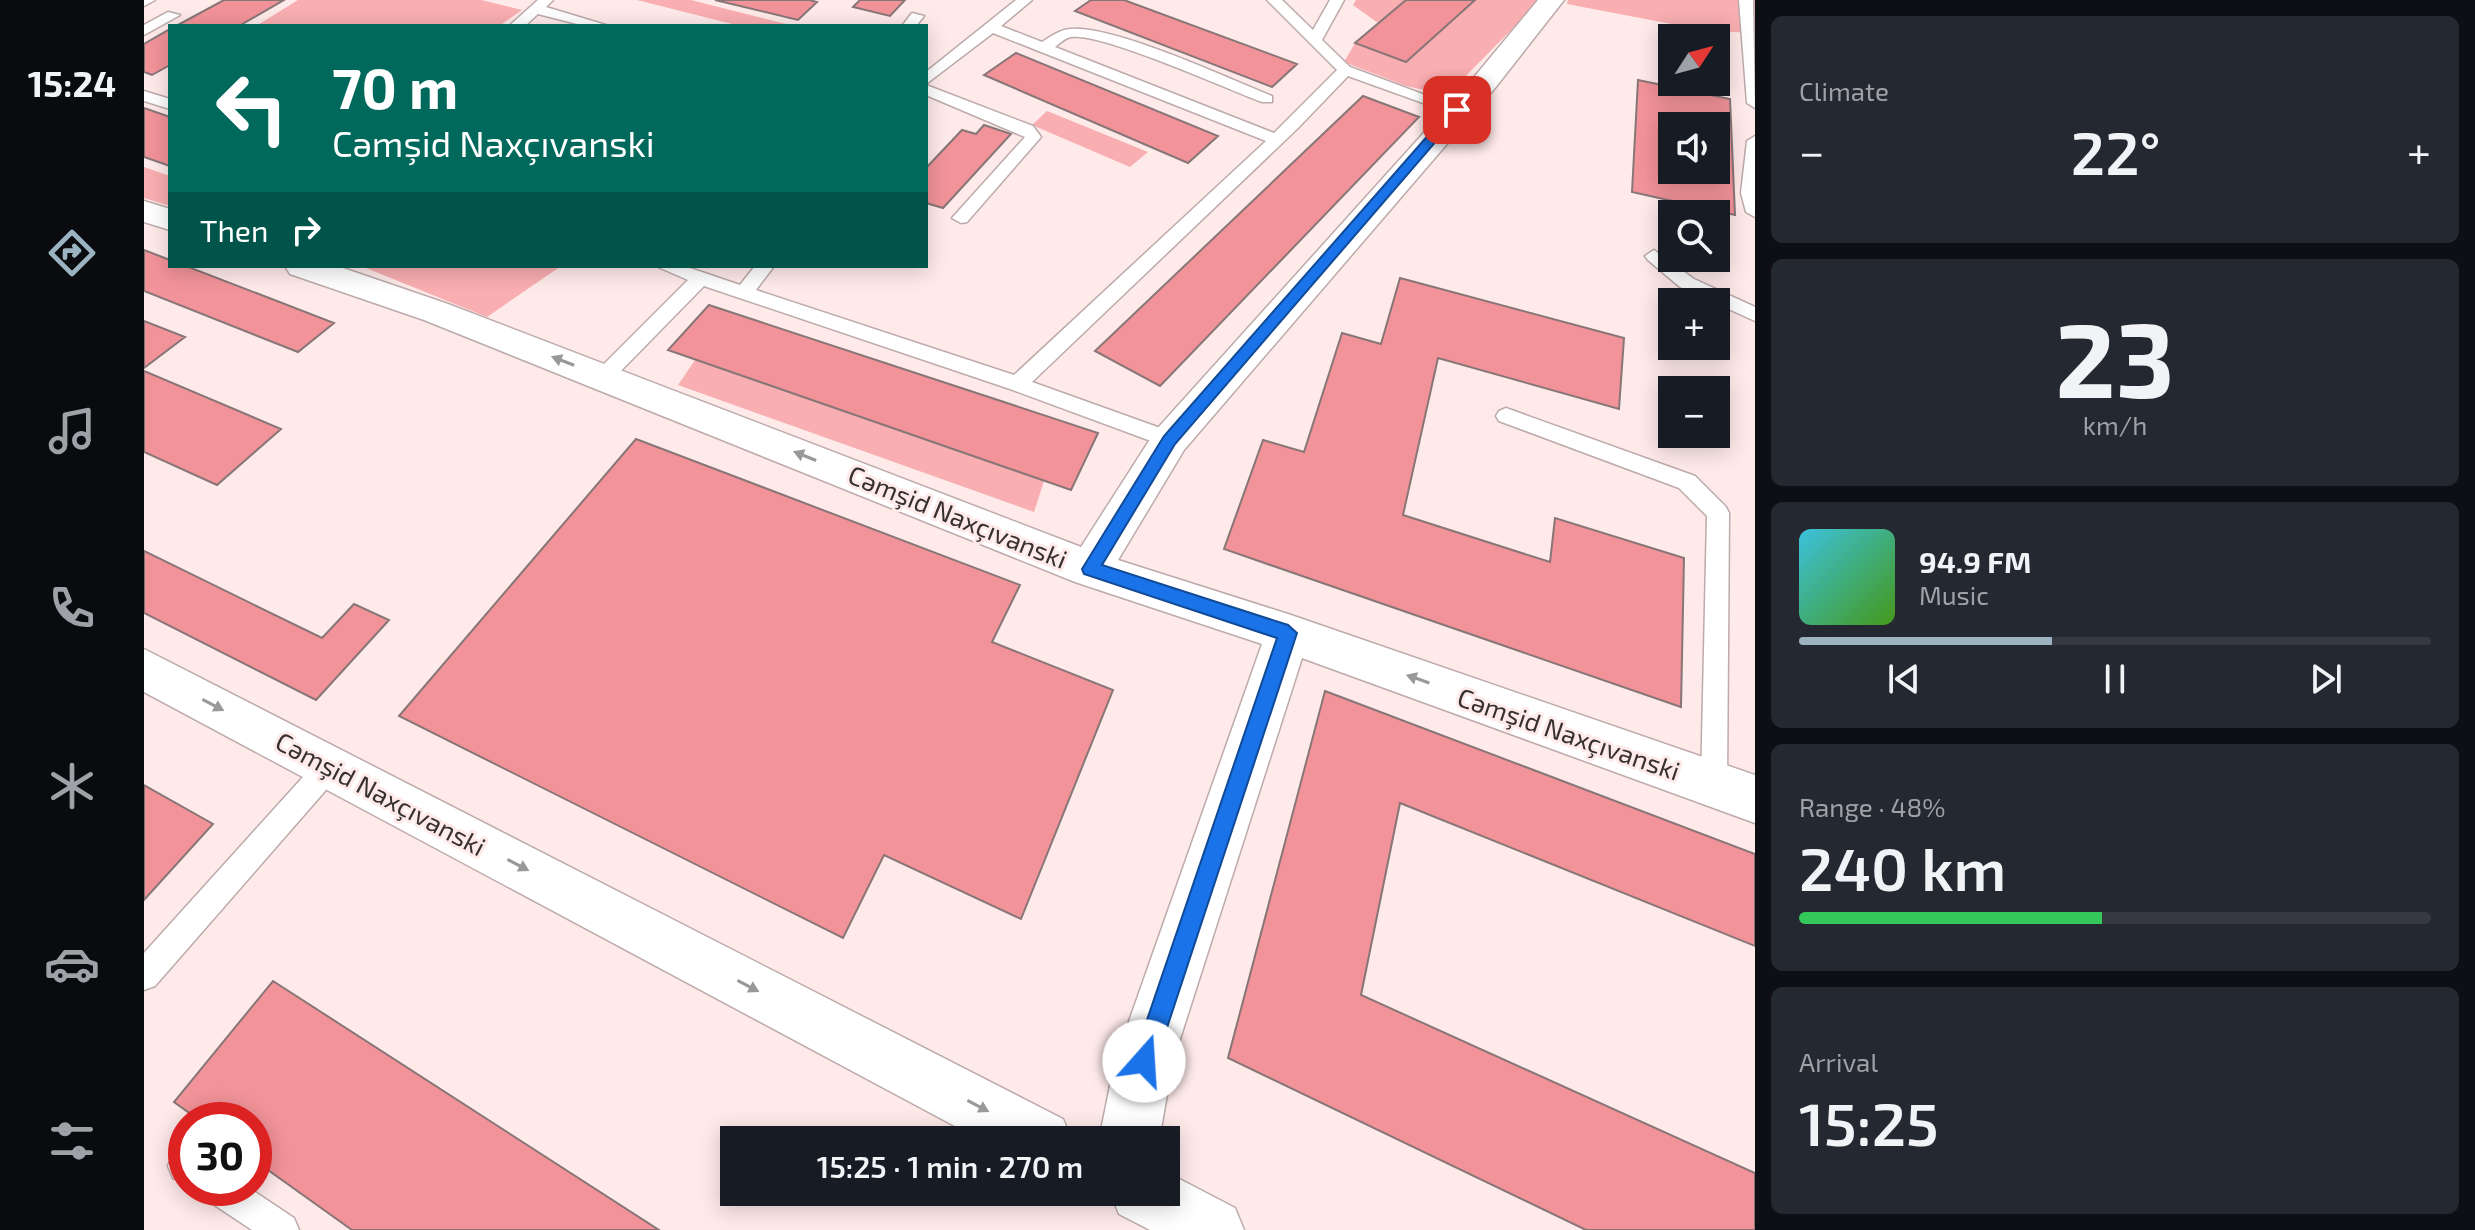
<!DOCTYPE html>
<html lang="en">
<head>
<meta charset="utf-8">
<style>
	:root { --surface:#171b24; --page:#242831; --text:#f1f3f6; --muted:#9ea1a6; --line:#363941; --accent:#9bb2c1 }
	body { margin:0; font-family:"Exo 2",sans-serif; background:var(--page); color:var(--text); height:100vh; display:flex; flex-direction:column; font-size:30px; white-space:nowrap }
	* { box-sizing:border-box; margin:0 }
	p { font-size:26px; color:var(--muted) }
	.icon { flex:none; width:44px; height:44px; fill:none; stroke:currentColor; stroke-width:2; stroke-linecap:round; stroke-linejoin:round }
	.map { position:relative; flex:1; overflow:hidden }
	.side { display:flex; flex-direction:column; gap:16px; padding:16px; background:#0d0f14; width:720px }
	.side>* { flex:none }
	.hud { position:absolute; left:24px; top:24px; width:760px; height:244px; border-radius:0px; box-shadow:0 4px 20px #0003; background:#00695c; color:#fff; overflow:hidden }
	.needle { width:52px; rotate:54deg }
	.tools { position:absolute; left:1514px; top:24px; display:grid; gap:16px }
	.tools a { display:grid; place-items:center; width:72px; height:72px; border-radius:0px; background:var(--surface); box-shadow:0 4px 20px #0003; font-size:40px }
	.speed { position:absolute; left:24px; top:1102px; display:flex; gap:16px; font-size:40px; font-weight:700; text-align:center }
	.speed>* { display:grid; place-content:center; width:104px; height:104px; border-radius:50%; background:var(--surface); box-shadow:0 4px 20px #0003; line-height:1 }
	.speed .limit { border:12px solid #d22; background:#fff; color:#111 }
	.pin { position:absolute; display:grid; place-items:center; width:68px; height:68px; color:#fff; margin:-34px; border-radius:16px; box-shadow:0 4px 12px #0006 }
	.me { position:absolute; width:88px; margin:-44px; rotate:19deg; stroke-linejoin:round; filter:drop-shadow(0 0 6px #0008) }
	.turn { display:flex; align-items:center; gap:28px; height:168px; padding:0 32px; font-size:36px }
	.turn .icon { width:104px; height:104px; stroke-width:2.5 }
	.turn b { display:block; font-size:56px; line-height:68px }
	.then { display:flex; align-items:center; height:76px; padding:0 32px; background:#0003; gap:16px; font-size:30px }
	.big { font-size:60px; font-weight:600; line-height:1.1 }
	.side .tile { flex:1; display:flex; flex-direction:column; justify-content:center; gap:12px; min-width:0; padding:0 28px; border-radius:12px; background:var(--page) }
	.side .dial { align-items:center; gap:0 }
	.dial b { font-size:104px; line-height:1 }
	.song { display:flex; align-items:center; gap:24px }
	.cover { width:96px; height:96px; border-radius:12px; background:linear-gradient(135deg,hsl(190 70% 55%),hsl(100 70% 35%)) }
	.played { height:8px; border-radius:4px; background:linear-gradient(90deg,var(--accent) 40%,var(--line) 40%) }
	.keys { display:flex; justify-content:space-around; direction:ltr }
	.heat { display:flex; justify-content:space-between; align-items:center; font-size:44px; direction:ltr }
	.charge { height:12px; border-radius:6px; background:linear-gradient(90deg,#34c759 48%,var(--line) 0) }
	.trip { position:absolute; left:576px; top:1126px; width:460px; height:80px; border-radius:0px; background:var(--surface); box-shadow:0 4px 20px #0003; font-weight:600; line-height:80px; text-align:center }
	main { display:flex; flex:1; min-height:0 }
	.tab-bar { display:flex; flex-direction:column; width:144px; justify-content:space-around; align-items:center; background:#090b0e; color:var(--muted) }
	.tab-bar .icon { width:56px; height:56px }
	.tab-bar .selected { color:var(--accent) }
	.tab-bar b { font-size:36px; color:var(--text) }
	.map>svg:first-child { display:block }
</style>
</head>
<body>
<main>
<nav class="tab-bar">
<b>15:24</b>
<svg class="icon selected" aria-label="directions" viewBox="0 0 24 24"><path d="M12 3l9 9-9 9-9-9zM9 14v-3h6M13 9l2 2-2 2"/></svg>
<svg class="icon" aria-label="music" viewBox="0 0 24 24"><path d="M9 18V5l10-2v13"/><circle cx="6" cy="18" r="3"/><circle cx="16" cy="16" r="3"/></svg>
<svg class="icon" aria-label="phone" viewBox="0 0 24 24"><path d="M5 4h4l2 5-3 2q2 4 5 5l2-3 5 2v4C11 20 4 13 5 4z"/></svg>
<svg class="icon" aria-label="climate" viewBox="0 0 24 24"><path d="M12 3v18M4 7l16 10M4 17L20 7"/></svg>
<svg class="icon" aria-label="car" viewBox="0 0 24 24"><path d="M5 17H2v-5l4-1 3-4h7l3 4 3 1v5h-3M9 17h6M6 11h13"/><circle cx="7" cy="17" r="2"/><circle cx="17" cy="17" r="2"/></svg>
<svg class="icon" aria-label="filters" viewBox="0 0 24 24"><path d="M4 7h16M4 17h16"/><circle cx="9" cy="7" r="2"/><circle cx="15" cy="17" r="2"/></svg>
</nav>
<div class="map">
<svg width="1611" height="1230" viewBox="0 0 1611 1230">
	<rect width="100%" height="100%" fill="#ffeaea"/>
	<!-- green -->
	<path fill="#f9aeb1" d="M154 0H337L378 10 355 26H112Z
		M493 0H547L650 26H596Z
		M1212 0H1262L1234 23 1209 5Z
		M1331 0H1392L1391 6 1303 95 1262 86 1200 62 1211 43 1262 62Z
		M1424 0H1611V33L1564 31 1423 4Z
		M903 111 1004 152 986 167 888 125Z
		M0 167 26 176V206L0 198Z
		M217 266H417L343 317Z
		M551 360 900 481 890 512 534 385Z"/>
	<!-- building -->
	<path fill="#f29399" stroke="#887677" stroke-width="2" fill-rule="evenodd" d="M80 0H140L95 26H32Z
		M571 0H665L673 2 654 20Z
		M716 0H761L746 16 709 7Z
		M947 0H980L1153 64 1128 87 931 11Z
		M1262 0H1331L1262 62 1211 43Z
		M26 29V65L8 75 0 72V44Z
		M872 53 1074 136 1044 163 840 75Z
		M1494 80 1586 99 1591 215 1488 192ZM1528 126H1572V170H1528Z
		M1219 96 1275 117 1016 386 951 351Z
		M0 108 26 117V166L0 157Z
		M840 125 867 134 799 208 782 203V168L818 130 832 134Z
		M0 250 26 260V266H42L190 323 154 352 0 291Z
		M1256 278 1480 338 1475 409 1294 358 1259 515 1406 562 1411 518 1540 558 1537 707 1080 549 1119 440 1160 452 1198 333 1237 344Z
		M565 305 954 433 927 490 524 350Z
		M0 321 41 337 0 368Z
		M0 371 137 429 73 485 0 452Z
		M492 439 876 585 848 642 969 690 877 919 740 855 699 938 255 716Z
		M0 551 178 638 210 604 245 620 172 700 0 613Z
		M1181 691 1611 854V946L1256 803 1217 995 1611 1173V1230H1442L1084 1058Z
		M0 785 69 824 0 900Z
		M129 981 515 1230H208L110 1160V1120H55L30 1102Z"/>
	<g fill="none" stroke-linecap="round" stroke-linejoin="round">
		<defs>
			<path id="service" d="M0 0H11L0 6Z
				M394 0H409L402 7 465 26H441L394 14 381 26H365Z
				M872 0H888L857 26 898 42C907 36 916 30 926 29 970 25 1083 78 1128 96V102H1118C1083 89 957 32 927 37 921 38 915 44 911 47L1130 133 1193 70 1123 0H1138L1169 30 1186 0H1200L1178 40 1206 67 1321 110 1307 113 1204 76 1154 128 888 382 1033 434 1037 440 1033 446 1026 448 866 389 560 286 467 381H453L450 376 453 371 544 280 512 266H540L596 285 611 266H630L612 290 870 375 1122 141 849 33 782 84V72Z
				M1595 0H1609L1611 108 1603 103Z
				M24 12 36 15 0 35V25Z
				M768 13 780 16 772 26H758Z
				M782 85 889 126 897 137 823 222 817 223 808 218 881 137 782 95Z
				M0 91 26 99V109L0 101Z
				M1611 136V217L1602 212 1597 193 1603 141Z
				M1510 250 1550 279 1611 307V321L1536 287 1504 260 1501 256Z
				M1362 408 1551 476 1582 507 1585 513 1583 784 1579 793 1570 797 1561 793 1557 784 1563 516 1535 488 1355 421 1352 416 1355 411Z
				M186 753 195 757 199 766 195 775 11 986 0 990V953L177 757Z
				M41 1149H42V1183L29 1178 24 1166 29 1154Z
				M58 1188H105L150 1218 155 1230H108L63 1200Z"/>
			<path id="minor" d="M1394 0H1420L1351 88 1040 450 974 560 1144 614 1611 775V823L1158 658 1029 1061 1015 1140H955L971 1061 1118 644 931 582 280 320 146 274 141 266H193L304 304 937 547 1012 430 1331 76Z
				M0 201 26 209V230L0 222Z
				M0 649 919 1119 928 1140H837L0 692Z
				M1022 1172 1091 1208 1100 1230H1006L975 1214 966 1192H1022Z"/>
		</defs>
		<!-- service casing -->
		<use href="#service" stroke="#bdaaaa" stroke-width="3"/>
		<!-- minor casing -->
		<use href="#minor" stroke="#bdaaaa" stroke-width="3"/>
		<!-- service -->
		<use href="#service" fill="#fff" fill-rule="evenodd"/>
		<!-- minor -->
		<use href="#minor" fill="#fff" fill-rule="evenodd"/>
	</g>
	<!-- one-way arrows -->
	<defs><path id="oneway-solid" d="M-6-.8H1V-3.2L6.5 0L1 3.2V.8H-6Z" transform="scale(2)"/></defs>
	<g fill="#9b9898">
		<use href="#oneway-solid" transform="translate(419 361) rotate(-159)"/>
		<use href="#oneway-solid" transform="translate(661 456) rotate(-158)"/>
		<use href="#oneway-solid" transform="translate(1274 679) rotate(-161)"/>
		<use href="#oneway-solid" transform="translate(69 705) rotate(28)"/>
		<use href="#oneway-solid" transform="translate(374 865) rotate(28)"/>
		<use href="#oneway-solid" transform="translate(604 986) rotate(28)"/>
		<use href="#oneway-solid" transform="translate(834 1106) rotate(28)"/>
	</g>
	<!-- route -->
	<path fill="#1a73e8" stroke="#114b97" stroke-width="2" d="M1309 107 1319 110 1031 444 958 565 1144 625 1153 633 1012 1061 1009 1070 1000 1073 992 1070 989 1061 1133 638 940 574 938 569 1020 436Z"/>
	<g text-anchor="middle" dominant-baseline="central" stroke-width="6" stroke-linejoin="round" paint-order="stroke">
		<!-- street labels -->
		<g font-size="26" fill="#373030" stroke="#ffeaea">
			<text transform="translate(814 516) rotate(22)">Cəmşid Naxçıvanski</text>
			<text transform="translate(1425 733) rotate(19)">Cəmşid Naxçıvanski</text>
			<text transform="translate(237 793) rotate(28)">Cəmşid Naxçıvanski</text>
		</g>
	</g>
</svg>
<div class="tools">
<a><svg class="needle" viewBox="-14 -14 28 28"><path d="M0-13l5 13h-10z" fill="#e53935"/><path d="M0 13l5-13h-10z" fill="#9ea1a6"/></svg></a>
<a><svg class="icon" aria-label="sound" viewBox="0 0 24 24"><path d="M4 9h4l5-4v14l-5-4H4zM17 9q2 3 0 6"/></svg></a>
<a><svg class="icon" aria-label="search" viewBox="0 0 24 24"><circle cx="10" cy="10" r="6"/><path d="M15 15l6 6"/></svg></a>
<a>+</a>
<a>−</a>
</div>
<div class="speed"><div class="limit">30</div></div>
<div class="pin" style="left:1313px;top:110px;background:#d93025"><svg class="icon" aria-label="arrive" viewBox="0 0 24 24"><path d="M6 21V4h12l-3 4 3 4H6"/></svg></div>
<svg class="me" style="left:1000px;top:1061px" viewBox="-20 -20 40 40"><circle r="19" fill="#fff"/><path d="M0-13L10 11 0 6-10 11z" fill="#1a73e8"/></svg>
<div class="trip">15:25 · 1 min · 270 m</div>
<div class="hud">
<div class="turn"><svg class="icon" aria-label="left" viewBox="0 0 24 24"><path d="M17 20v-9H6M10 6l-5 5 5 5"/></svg><div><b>70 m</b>Cəmşid Naxçıvanski</div></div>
<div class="then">Then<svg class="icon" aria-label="right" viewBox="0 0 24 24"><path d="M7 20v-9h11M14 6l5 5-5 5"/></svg></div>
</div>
</div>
<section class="side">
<div class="tile"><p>Climate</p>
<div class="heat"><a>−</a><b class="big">22°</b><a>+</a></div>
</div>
<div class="tile dial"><b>23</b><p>km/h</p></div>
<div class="tile">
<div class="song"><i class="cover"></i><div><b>94.9 FM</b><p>Music</p></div></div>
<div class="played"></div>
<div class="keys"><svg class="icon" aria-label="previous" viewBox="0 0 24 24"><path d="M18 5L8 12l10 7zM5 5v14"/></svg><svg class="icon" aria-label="pause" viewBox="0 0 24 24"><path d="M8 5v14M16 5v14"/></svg><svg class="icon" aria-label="next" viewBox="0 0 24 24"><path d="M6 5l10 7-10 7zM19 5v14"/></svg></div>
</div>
<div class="tile"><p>Range · 48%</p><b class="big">240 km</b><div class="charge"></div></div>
<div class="tile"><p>Arrival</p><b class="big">15:25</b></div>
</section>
</main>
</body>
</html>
